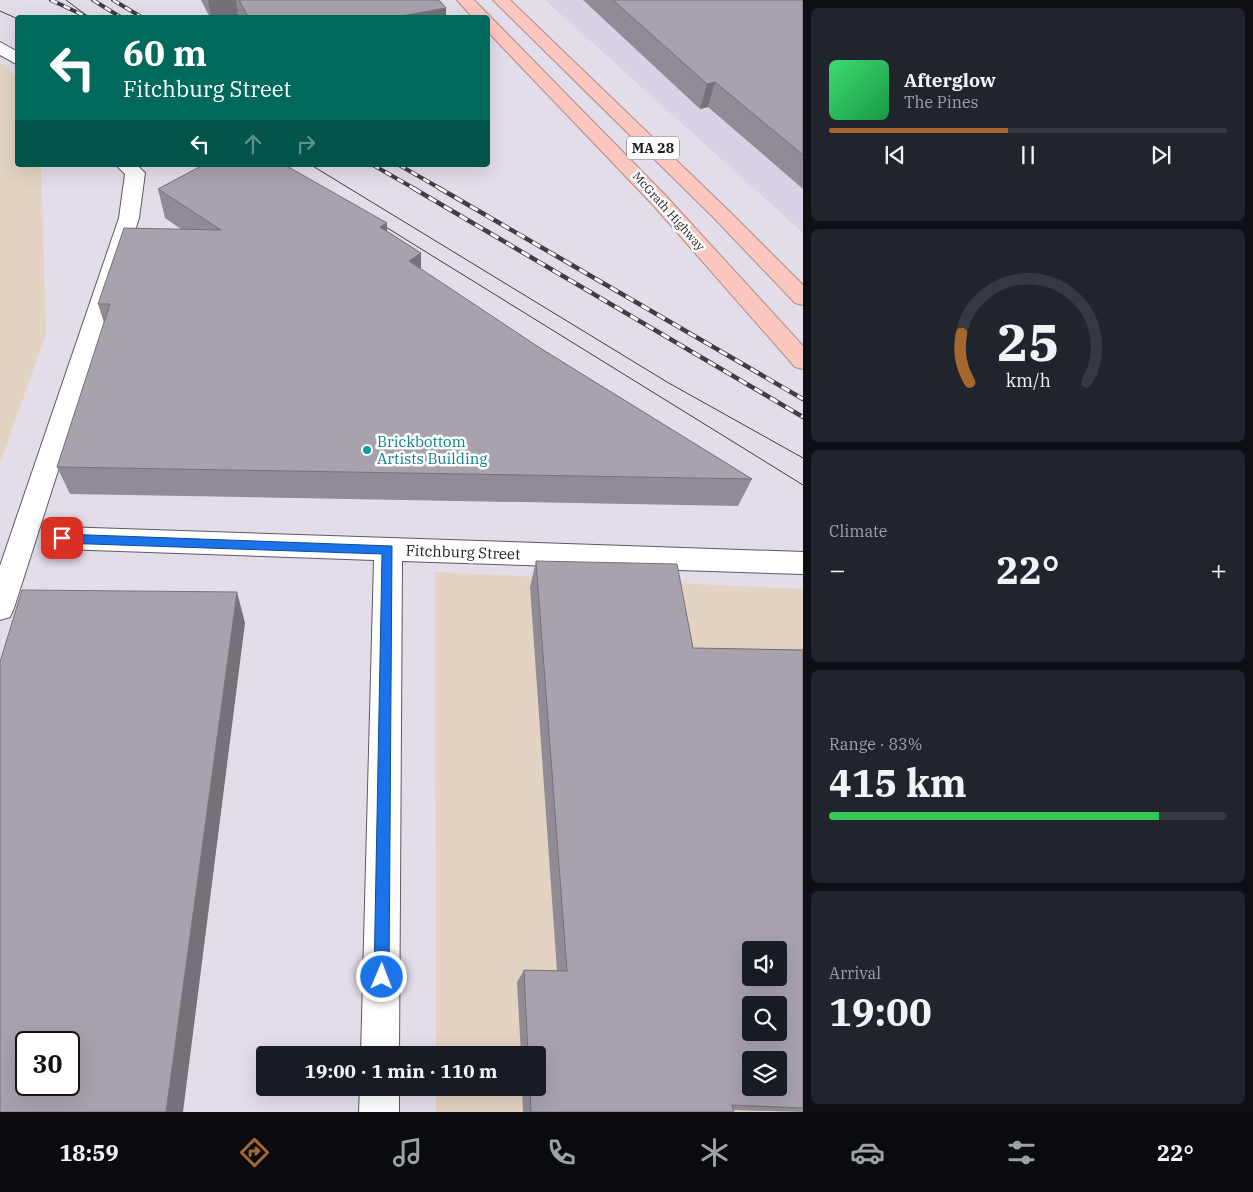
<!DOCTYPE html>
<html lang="en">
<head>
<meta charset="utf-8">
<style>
	:root { --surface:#171b24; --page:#20242c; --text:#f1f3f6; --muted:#9ea1a6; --line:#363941; --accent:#a6672f }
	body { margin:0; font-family:"IBM Plex Serif",serif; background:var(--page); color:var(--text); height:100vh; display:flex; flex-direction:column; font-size:19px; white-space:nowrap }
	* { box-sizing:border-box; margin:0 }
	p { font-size:16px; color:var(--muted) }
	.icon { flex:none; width:28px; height:28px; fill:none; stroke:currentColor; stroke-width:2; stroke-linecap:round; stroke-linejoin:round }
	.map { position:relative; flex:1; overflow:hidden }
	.drawer { display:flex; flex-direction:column; gap:8px; padding:8px; background:#0d0f14; width:450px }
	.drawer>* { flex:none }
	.hud { position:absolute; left:15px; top:15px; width:475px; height:152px; border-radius:5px; box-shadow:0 5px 20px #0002; background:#00695c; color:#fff; overflow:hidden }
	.fabs { position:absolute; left:742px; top:941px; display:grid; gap:10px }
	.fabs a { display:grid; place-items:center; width:45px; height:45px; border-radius:5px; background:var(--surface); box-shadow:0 5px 20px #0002; font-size:25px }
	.speed { position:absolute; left:15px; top:1031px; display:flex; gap:10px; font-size:25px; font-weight:700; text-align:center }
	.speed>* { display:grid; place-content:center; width:65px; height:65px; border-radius:50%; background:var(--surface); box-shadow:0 5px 20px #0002; line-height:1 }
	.speed .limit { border:2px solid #111; border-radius:8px; background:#fff; color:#111 }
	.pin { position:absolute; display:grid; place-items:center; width:42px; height:42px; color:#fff; margin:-21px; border-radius:10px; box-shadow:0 2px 8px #0006 }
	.me { position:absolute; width:55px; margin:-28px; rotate:1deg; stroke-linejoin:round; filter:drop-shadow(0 0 4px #0008) }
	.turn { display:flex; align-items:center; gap:18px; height:105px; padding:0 25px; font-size:22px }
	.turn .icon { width:65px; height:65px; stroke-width:2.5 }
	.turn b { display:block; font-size:35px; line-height:42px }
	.lanes { display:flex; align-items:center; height:48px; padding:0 25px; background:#0003; justify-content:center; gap:25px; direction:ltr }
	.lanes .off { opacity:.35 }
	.big { font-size:38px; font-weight:700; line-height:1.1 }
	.drawer .widget { flex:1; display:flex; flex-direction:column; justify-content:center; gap:8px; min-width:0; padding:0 18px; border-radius:8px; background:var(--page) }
	.drawer .dial { align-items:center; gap:0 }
	.dial svg { height:130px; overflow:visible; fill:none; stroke:var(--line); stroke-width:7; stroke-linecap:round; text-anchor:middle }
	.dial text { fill:var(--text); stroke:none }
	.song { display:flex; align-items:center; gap:15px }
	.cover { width:60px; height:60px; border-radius:8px; background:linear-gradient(135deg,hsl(140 70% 55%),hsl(140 70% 35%)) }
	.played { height:5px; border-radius:2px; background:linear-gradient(90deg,var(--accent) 45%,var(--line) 45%) }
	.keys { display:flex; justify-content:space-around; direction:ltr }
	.heat { display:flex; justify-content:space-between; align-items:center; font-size:28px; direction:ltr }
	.charge { height:8px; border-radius:4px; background:linear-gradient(90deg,#34c759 83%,var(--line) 0) }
	.trip { position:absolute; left:256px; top:1046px; width:290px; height:50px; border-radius:5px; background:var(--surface); box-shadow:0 5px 20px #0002; font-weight:700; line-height:50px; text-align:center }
	.menu { display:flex; height:80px; justify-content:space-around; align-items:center; background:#090b0e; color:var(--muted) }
	.menu .icon { width:35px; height:35px }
	.menu .selected { color:var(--accent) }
	.menu b { font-size:22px; color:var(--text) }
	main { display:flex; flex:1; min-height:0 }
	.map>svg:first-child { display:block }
</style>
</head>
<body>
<main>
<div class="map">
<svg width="803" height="1112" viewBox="0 0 803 1112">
	<rect width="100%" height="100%" fill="#e3dde9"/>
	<!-- commercial -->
	<path fill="#dbd1e6" d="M545 0H803V233Z"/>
	<!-- industrial -->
	<path fill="#e4d3c2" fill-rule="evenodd" d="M0 62 17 78 18 165H41L46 334 0 463Z
		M435 572 803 589V1112H436V1088H538V1055H436ZM751 950H779V978H751ZM751 1005H779V1032H751ZM751 1060H779V1088H751Z"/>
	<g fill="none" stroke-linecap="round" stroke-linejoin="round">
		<defs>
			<path id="minor" d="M0 42 18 52V65L0 55Z
				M116 165H137L145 173 139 218 14 608 10 617 0 620V566L119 218 125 174Z
				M62 527 803 552V574L402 561 399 1055H361L374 560 62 549 52 546 48 538 52 530Z
				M360 1088H399V1112H359Z"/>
			<path id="highway" d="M457 0H474L667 197 803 346V369L795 367 653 205 488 32V18H473Z
				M493 0H510L729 211 803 285V305L795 303 715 219Z"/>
		</defs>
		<!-- minor casing -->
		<use href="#minor" stroke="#5e5963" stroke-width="2"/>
		<!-- highway casing -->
		<use href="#highway" stroke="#af8c88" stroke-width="2"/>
		<!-- minor -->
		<use href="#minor" fill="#fff" fill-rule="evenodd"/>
		<!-- highway -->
		<use href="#highway" fill="#fcc7bf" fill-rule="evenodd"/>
		<!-- tram -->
		<path stroke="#403e44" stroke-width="1" d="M66 0 90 18
			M0 11 18 19
			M311 165 667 382 803 458
			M376 221 803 485"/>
		<defs>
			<path id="rail-far1" d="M51 0 89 18
				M93 0 122 18
				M113 0 143 18
				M373 165 415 189
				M399 165 441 189"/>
			<path id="rail" d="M413 188 803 417
				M439 188 803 399"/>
		</defs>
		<!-- rail-far1 casing -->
		<use href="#rail-far1" stroke="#403e44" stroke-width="4"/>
		<!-- rail casing -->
		<use href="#rail" stroke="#403e44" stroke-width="4.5"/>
		<!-- rail-far1 -->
		<use href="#rail-far1" stroke="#fff" stroke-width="2.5" stroke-dasharray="7" stroke-linecap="butt"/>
		<!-- rail -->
		<use href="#rail" stroke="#fff" stroke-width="3" stroke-dasharray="9" stroke-linecap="butt"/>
	</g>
	<!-- wall -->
	<path fill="#908b95" d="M201 0H439L446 8V18H239L238 15 224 18H210Z
		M583 0H803V189L708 107 700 109Z
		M158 189 387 223V231L421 253V269L540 348 752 479 738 506 70 494 57 467 104 323 98 304 181 229 165 218Z
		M536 561 693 648 803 650V1112L733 1110 734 1112H523L522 1088H538V1055H521L517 982 524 970 557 971 530 587Z"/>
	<!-- shaded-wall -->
	<path fill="#767179" d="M208 0H236L238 15 224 18H211Z
		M446 8V18H390Z
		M715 82 708 107 700 109 707 84Z
		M387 223V252L380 227Z
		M421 253V282L409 261Z
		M237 592 245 623 183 1112H166Z"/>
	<!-- building -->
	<path fill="#a8a2ad" stroke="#767179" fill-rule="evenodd" d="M239 0H439L446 8 390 18H249Z
		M613 0H803V155L715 82 707 84Z
		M203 165H285L387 223 380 227 421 253 409 261 540 348 752 479 57 467 110 304H98L124 228 221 230 158 189Z
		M536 561 677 564 693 648 803 650V1108L732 1105 734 1112H531L530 1088H538V1055H528L524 970 567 971ZM751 950H779V978H751ZM751 1005H779V1032H751ZM751 1060H779V1088H751Z
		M22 590 237 592 166 1112H0V662ZM26 1042H69V1085H26Z"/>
	<!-- route -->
	<path fill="#1a73e8" stroke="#114b97" d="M62 534 392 546 389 977 387 982 382 985 376 982 374 977 382 554 62 543 57 538Z"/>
	<!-- markers -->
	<circle fill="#0f9aa8" stroke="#fff" stroke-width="2" cx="367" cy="450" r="5"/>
	<g text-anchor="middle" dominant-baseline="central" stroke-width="5" stroke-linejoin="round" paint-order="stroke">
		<!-- far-street labels -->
		<g font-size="12" fill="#1f1d22" stroke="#fff">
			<text transform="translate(669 211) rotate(48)">McGrath Highway</text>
		</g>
		<!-- shield labels -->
		<rect fill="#fff" stroke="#626164" stroke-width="1" x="627" y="136.5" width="52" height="23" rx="4"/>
		<g font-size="14" font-weight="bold" fill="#1f1d22">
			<text x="653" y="148">MA 28</text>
		</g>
		<!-- culture labels -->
		<g font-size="15" fill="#0d838f" stroke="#fff" text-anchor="start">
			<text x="377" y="441">Brickbottom<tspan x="377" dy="17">Artists Building</tspan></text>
		</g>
		<!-- street labels -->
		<g font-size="15" fill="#1f1d22" stroke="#fff">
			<text transform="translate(463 552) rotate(2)">Fitchburg Street</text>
		</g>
	</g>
</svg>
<div class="fabs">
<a><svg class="icon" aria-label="sound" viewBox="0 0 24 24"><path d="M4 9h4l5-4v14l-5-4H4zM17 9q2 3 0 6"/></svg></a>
<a><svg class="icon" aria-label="search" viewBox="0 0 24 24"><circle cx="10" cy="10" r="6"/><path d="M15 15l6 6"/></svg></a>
<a><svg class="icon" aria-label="layers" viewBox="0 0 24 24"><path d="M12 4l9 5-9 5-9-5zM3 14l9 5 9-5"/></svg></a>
</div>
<div class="speed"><div class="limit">30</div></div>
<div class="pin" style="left:62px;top:538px;background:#d93025"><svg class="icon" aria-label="arrive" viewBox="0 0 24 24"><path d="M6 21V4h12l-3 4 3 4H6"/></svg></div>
<svg class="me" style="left:382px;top:977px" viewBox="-20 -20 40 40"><circle r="17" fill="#1a73e8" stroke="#fff" stroke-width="3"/><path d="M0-11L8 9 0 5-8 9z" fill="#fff"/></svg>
<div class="trip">19:00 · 1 min · 110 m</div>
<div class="hud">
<div class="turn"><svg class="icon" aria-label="left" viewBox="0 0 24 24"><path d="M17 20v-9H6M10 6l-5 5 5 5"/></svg><div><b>60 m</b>Fitchburg Street</div></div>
<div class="lanes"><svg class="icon" aria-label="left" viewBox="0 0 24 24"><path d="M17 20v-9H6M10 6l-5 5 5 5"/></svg><svg class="icon off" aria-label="ahead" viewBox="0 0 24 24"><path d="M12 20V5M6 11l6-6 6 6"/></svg><svg class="icon off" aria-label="right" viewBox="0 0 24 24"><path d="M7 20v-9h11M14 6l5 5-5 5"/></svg></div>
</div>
</div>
<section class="drawer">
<div class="widget">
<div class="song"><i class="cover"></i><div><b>Afterglow</b><p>The Pines</p></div></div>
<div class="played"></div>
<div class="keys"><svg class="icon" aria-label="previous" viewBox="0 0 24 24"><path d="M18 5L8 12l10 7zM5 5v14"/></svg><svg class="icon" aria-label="pause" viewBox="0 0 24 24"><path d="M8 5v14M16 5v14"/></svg><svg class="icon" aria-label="next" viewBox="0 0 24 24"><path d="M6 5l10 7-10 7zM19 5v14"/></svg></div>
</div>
<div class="widget dial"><svg viewBox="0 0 100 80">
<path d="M14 69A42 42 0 1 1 86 69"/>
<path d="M14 69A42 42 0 0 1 9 39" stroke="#a6672f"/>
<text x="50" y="56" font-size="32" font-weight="700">25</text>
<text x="50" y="72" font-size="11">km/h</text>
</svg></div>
<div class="widget"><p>Climate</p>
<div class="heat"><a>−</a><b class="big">22°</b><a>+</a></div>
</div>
<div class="widget"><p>Range · 83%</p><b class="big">415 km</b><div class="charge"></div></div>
<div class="widget"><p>Arrival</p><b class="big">19:00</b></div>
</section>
</main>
<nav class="menu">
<b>18:59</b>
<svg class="icon selected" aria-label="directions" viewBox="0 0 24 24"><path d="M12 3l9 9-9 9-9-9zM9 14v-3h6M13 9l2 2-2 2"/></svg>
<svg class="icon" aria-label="music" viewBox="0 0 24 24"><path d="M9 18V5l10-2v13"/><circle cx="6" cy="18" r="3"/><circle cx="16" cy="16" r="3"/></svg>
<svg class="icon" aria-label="phone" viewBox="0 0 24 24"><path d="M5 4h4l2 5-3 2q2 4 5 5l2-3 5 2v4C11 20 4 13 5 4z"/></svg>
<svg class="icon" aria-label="climate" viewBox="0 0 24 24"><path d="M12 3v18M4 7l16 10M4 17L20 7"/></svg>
<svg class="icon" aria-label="car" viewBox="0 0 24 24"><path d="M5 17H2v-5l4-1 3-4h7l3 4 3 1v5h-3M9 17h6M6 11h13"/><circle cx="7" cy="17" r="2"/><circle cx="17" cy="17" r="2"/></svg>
<svg class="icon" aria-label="filters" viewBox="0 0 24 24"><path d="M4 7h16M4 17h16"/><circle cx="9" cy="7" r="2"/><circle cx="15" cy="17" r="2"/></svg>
<b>22°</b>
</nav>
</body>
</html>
